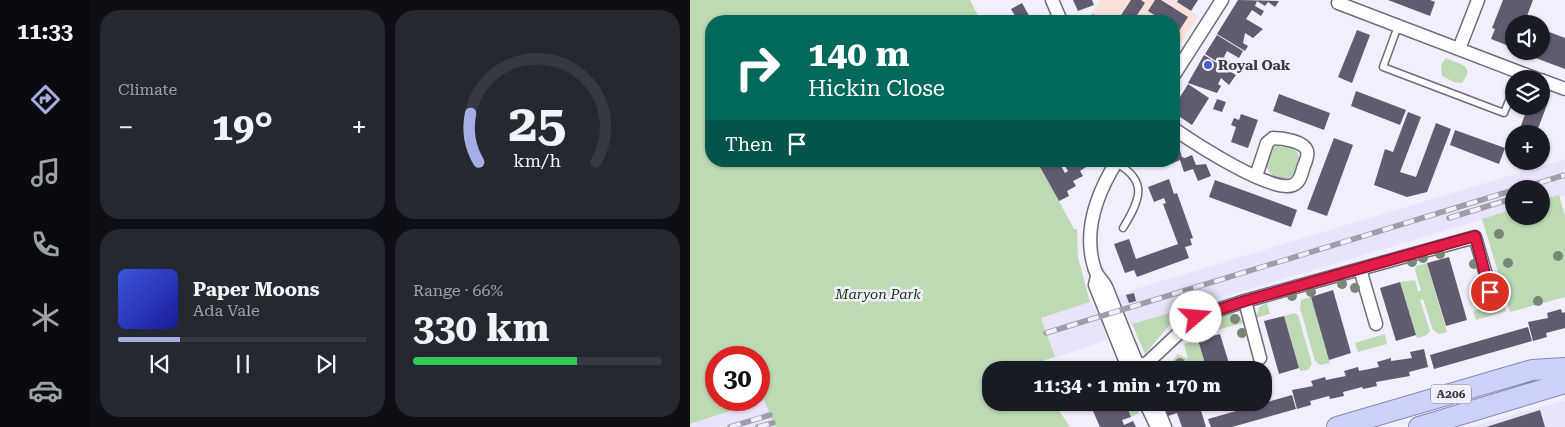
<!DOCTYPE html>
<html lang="en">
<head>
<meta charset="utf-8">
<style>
	:root { --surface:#171b24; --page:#242831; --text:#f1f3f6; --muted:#9ea1a6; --line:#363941; --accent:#a5aee4 }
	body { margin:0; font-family:"Roboto Serif",serif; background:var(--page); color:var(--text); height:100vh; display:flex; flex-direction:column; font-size:19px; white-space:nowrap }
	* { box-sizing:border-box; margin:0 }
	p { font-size:16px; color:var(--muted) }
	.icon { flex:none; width:28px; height:28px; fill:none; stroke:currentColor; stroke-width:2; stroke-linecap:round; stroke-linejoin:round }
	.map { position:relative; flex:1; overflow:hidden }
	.side { display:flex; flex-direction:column; gap:10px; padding:10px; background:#0d0f14; width:600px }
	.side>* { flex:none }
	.guide { position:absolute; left:15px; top:15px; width:475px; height:152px; border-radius:20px; box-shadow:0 1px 4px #0004; background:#00695c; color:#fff; overflow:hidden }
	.buttons { position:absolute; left:815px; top:15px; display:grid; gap:10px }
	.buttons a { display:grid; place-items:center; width:45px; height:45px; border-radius:50%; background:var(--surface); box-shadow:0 1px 4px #0004; font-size:25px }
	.speed { position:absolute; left:15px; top:346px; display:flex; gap:10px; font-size:25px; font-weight:700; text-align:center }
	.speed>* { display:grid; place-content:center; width:65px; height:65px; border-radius:50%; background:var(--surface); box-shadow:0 1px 4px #0004; line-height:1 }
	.speed .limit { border:8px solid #d22; background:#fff; color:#111 }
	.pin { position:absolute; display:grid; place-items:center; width:42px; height:42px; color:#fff; margin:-21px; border:2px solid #fff; border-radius:50%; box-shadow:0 1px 5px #0007 }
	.me { position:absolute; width:55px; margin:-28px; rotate:72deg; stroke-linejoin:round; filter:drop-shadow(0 0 4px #0008) }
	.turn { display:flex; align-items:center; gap:18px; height:105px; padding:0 20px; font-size:22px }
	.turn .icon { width:65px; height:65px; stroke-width:2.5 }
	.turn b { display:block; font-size:35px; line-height:42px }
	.then { display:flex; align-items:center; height:48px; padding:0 20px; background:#0003; gap:10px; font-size:19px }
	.big { font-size:38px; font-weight:700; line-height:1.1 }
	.side .widget { flex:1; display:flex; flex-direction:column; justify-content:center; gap:8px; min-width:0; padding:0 18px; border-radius:20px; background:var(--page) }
	.side .dial { align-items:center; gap:0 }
	.dial svg { height:130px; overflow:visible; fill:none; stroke:var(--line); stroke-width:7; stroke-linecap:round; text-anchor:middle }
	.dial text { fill:var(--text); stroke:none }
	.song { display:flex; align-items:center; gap:15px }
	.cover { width:60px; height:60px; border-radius:8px; background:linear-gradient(135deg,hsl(230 70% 55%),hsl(240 70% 35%)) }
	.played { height:5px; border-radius:2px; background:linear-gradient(90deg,var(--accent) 25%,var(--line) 25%) }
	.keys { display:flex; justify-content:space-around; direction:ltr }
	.heat { display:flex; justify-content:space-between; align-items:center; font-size:28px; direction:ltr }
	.charge { height:8px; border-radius:4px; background:linear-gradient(90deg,#34c759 66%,var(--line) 0) }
	.side .tiles { flex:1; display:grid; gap:10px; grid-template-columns:repeat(2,1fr) }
	.trip { position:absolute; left:292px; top:361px; width:290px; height:50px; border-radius:20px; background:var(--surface); box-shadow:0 1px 4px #0004; font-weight:700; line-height:50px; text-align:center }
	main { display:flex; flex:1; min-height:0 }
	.dock { display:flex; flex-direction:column; width:90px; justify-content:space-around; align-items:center; background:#090b0e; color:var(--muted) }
	.dock .icon { width:35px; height:35px }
	.dock .current { color:var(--accent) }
	.dock b { font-size:22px; color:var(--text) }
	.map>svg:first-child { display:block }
</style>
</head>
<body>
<main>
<nav class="dock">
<b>11:33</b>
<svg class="icon current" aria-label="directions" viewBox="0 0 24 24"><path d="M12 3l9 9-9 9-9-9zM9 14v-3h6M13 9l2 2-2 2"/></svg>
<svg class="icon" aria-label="music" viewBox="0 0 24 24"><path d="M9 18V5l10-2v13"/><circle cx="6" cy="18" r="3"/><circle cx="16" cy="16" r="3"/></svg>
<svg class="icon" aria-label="phone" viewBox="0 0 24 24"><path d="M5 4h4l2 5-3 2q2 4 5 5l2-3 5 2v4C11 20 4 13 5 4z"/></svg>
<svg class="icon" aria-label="climate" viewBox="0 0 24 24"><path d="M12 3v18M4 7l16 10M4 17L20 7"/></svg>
<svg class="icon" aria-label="car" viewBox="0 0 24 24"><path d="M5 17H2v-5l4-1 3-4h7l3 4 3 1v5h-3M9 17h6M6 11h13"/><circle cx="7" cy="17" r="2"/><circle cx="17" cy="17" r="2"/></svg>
</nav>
<section class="side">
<div class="tiles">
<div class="widget"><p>Climate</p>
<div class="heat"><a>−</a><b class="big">19°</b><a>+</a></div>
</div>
<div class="widget dial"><svg viewBox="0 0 100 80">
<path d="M14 69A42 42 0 1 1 86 69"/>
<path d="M14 69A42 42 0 0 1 9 39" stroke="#a5aee4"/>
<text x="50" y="56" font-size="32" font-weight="700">25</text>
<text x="50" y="72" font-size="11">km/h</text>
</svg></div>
<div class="widget">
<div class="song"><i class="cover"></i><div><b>Paper Moons</b><p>Ada Vale</p></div></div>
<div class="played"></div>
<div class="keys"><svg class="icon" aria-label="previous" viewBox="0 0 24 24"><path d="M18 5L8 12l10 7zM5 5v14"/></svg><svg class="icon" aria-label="pause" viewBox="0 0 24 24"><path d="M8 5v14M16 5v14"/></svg><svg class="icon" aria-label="next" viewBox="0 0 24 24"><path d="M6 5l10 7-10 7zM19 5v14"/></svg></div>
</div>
<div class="widget"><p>Range · 66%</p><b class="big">330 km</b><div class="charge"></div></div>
</div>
</section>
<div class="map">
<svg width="875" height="427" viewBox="0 0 875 427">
	<rect width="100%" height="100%" fill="#f2effd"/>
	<!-- built -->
	<path fill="#e9e4fc" d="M875 159V195L851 202V189H824V210L439 325 437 321H434L428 306 427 297 448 288Z
		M400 302 407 310 411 309 417 328 414 329 417 340 365 358 351 318Z
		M75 400 85 427H0V424Z
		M875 400V427H781L784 426Z"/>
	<!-- education -->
	<path fill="#fae1d9" d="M411 0H484L508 16 484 54V21H396Z"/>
	<!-- green -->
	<path fill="#bedab5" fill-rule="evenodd" d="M0 0H280L291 21H21V161H347L384 229H387L388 257 400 302 351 318 365 357 339 365 342 370H301V402L364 403 380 427H85L74 400 0 424ZM26 358H69V400H26Z
		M756 58C767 64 787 64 772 83L764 82 752 76 751 65Z
		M576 162a17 17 0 1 1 34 0a17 17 0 1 1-34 0Z
		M869 195 875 216V297L820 312 792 219 824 209V216H851V201Z
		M737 263 757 332 749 334 743 330 733 299 730 300 740 331 737 335 727 338 710 282 725 280 728 291H731L725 270 726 266Z
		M621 297 640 363 630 365 625 361 610 308 611 300Z
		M813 302 816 311 786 320 783 311Z
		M577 303 580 314 566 318 569 307Z
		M493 309 455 354 442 324Z
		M542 313 550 317 554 323 495 338 512 322Z
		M604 313 608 315 622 364 618 370 610 371 594 316Z
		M695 334 697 344 668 352 665 343Z
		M508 340 517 370H475L488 354 498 359 494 344Z
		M435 403H444L449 413 441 417Z"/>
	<!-- building -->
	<path fill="#605b6f" d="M383 0H402L404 5 388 11Z
		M441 0H451L455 3 443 21H427Z
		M465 0H471L498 17 489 31 484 28V21H474L458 11Z
		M488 0H508L501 11 487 2Z
		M548 0 589 1 585 7 578 2 575 6 567 1 565 6 574 11 571 16 562 10 556 19 573 29 563 38 555 33 553 43 558 46 555 51 527 34Z
		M698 0H740L745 2 740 16Z
		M813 0H843L834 24H824V48L801 39 805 29 802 28Z
		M332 3 341 19 342 21H328L321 9Z
		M403 14 413 21H398Z
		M667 30 680 35 662 83 648 77Z
		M854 30 875 38V69L843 57 846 51H851Z
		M527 35 553 51 549 58 537 51 534 57 543 63 539 69 515 54Z
		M514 55 546 75 539 85 531 78 528 84 531 86 527 93 498 83Z
		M498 84 519 98 502 125 484 113V107Z
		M666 91 716 110 710 125 661 106Z
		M589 94 640 113 634 130 583 111Z
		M527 99 536 102 532 112 523 109Z
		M851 99 858 102 846 134H828L838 106H851Z
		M718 112 731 117 710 172 726 177 746 123 761 129 737 192 717 197 684 185 695 149 703 152Z
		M551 114 568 120 558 148 541 142 546 127 541 125 544 118 549 120Z
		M765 130 815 148 809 164 760 145Z
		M644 138 663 145 637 216 617 209Z
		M489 147 492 157 495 158 502 155 506 165 516 164 521 176 508 181 503 169 494 172 490 160 481 164 480 161H484V149Z
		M361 161H368L375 173 378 171 375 166 378 165 376 161H397L399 165 390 171 393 176 383 181 386 186 377 191 379 196 369 201 350 167Z
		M479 179 484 194 487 193 503 238 500 239 502 245 495 247 499 258 447 277 444 270 435 273 424 244 439 239 446 259 488 244 473 204 476 203 474 198 464 202 458 187Z
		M525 180 607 210 601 227 519 197Z
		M759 257 777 320 756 326 737 263Z
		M710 282 726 335 706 341 690 288Z
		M643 290 661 353 639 360 621 297Z
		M444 293 446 301 439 303 436 295Z
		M871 309 872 313 875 312V328L856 333 857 337 843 341 838 322 858 318 857 313Z
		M594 316 609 368 589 374 574 321Z
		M838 327 842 341 744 369 740 355Z
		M530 334 541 370H517L508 340Z
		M734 349 738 367 719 372 720 376 686 382 687 386 673 389 672 387 653 392 654 396 640 399 639 396 620 401 621 405 607 409 602 390 623 386 621 381 635 377 636 380 656 376 654 371 668 367 669 371 689 367 687 362 701 358V361L722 358 720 352Z
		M602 395 606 409 542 427H521L518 419Z
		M399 402H435L441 417 432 420 434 425 443 421 446 427H410Z
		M472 402 509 404 516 427H492L487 413 478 416Z
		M850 410 855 427H796Z"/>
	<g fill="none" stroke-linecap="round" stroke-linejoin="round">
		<defs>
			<path id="lane" d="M708 26 693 67 814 113 824 88
				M426 163C459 181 450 200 433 228
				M418 370 436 364"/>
			<path id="street" d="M362 0 371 21
				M648 3 847 79
				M769 49 788 0
				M484 75 532 0
				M851 80 875 89
				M484 129C503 142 582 194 603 185 610 182 611 175 613 169 614 164 619 157 617 151 614 141 592 138 583 138L577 143 566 176
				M427 161C407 193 392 232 405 270 408 278 414 281 417 289 428 316 438 343 450 370
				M670 269 686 324
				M407 276 405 285 439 370
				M555 301 570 358
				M436 364 448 366 457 363 506 317 555 301 785 237 801 292
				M455 402 467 427
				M465 402 475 427"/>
			<path id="primary" d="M647 427 842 370 875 368
				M729 427 875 383"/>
		</defs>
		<!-- lane casing -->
		<use href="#lane" stroke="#6f6a7f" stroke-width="9"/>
		<!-- street casing -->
		<use href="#street" stroke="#6f6a7f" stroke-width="15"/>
		<!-- primary casing -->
		<use href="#primary" stroke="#8488b8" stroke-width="22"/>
		<!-- lane -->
		<use href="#lane" stroke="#fff" stroke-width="6"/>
		<!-- street -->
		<use href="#street" stroke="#fff" stroke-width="12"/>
		<!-- primary -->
		<use href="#primary" stroke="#ccd1fa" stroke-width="20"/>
		<defs>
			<path id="rail" d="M829 189 875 175
				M759 218 824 198
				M356 333 824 190
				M40 427 80 415
				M68 427 83 423"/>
		</defs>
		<!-- rail casing -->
		<use href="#rail" stroke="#9f9da9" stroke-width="5.5"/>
		<!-- rail -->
		<use href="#rail" stroke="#f2effd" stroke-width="4" stroke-dasharray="11" stroke-linecap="butt"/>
	</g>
	<!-- trees -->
	<g fill="#788776">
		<circle cx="809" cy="234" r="5"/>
		<circle cx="750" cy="254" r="5"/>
		<circle cx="868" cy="256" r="5"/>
		<circle cx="733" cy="258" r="5"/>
		<circle cx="722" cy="262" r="5"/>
		<circle cx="818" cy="263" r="5"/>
		<circle cx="784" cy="264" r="5"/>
		<circle cx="652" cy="284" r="5"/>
		<circle cx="665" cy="288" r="5"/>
		<circle cx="621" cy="292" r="5"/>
		<circle cx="602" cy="296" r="5"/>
		<circle cx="848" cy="301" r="5"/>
		<circle cx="545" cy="319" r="5"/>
		<circle cx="506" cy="330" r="5"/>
		<circle cx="552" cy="333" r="5"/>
		<circle cx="490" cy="363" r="5"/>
	</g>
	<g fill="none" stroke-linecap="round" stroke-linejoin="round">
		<defs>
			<path id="route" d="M506 317 555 301 785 236 800 292"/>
		</defs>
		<!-- route casing -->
		<use href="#route" stroke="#92132f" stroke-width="12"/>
		<!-- route -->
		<use href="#route" stroke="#e11d48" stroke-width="9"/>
	</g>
	<!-- markers -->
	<circle fill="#4959ce" stroke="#f2effd" stroke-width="2" cx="518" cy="65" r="5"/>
	<g text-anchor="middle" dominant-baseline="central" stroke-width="5" stroke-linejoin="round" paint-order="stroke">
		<!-- shield labels -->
		<rect fill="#f2effd" stroke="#73707c" stroke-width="1" x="741" y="384.5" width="40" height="19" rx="4"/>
		<g font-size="12" font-weight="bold" fill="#3c3a44">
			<text x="761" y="394">A206</text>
		</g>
		<!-- poi labels -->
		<g font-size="14" font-weight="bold" fill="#3c3a44" stroke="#f2effd" text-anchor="start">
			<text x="528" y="65">Royal Oak</text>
		</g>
		<!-- park labels -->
		<g font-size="14" font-style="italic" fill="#143208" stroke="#f2effd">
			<text x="188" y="294">Maryon Park</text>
		</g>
	</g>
</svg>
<div class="buttons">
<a><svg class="icon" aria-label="sound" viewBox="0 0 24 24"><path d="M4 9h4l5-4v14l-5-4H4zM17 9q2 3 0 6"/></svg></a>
<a><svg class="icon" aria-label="layers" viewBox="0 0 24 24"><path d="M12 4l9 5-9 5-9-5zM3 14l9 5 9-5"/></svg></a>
<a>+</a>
<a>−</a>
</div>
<div class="speed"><div class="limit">30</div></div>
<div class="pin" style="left:800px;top:292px;background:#d93025"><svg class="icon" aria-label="arrive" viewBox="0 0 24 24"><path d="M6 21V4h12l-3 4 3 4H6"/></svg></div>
<svg class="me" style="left:506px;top:317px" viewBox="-20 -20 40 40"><circle r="19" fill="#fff"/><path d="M0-13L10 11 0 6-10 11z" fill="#e11d48"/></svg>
<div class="trip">11:34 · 1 min · 170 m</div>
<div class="guide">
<div class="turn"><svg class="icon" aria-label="right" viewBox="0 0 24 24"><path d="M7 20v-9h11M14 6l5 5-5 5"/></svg><div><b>140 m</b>Hickin Close</div></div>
<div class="then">Then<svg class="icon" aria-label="arrive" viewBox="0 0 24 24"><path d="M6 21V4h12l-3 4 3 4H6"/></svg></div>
</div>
</div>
</main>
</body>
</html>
